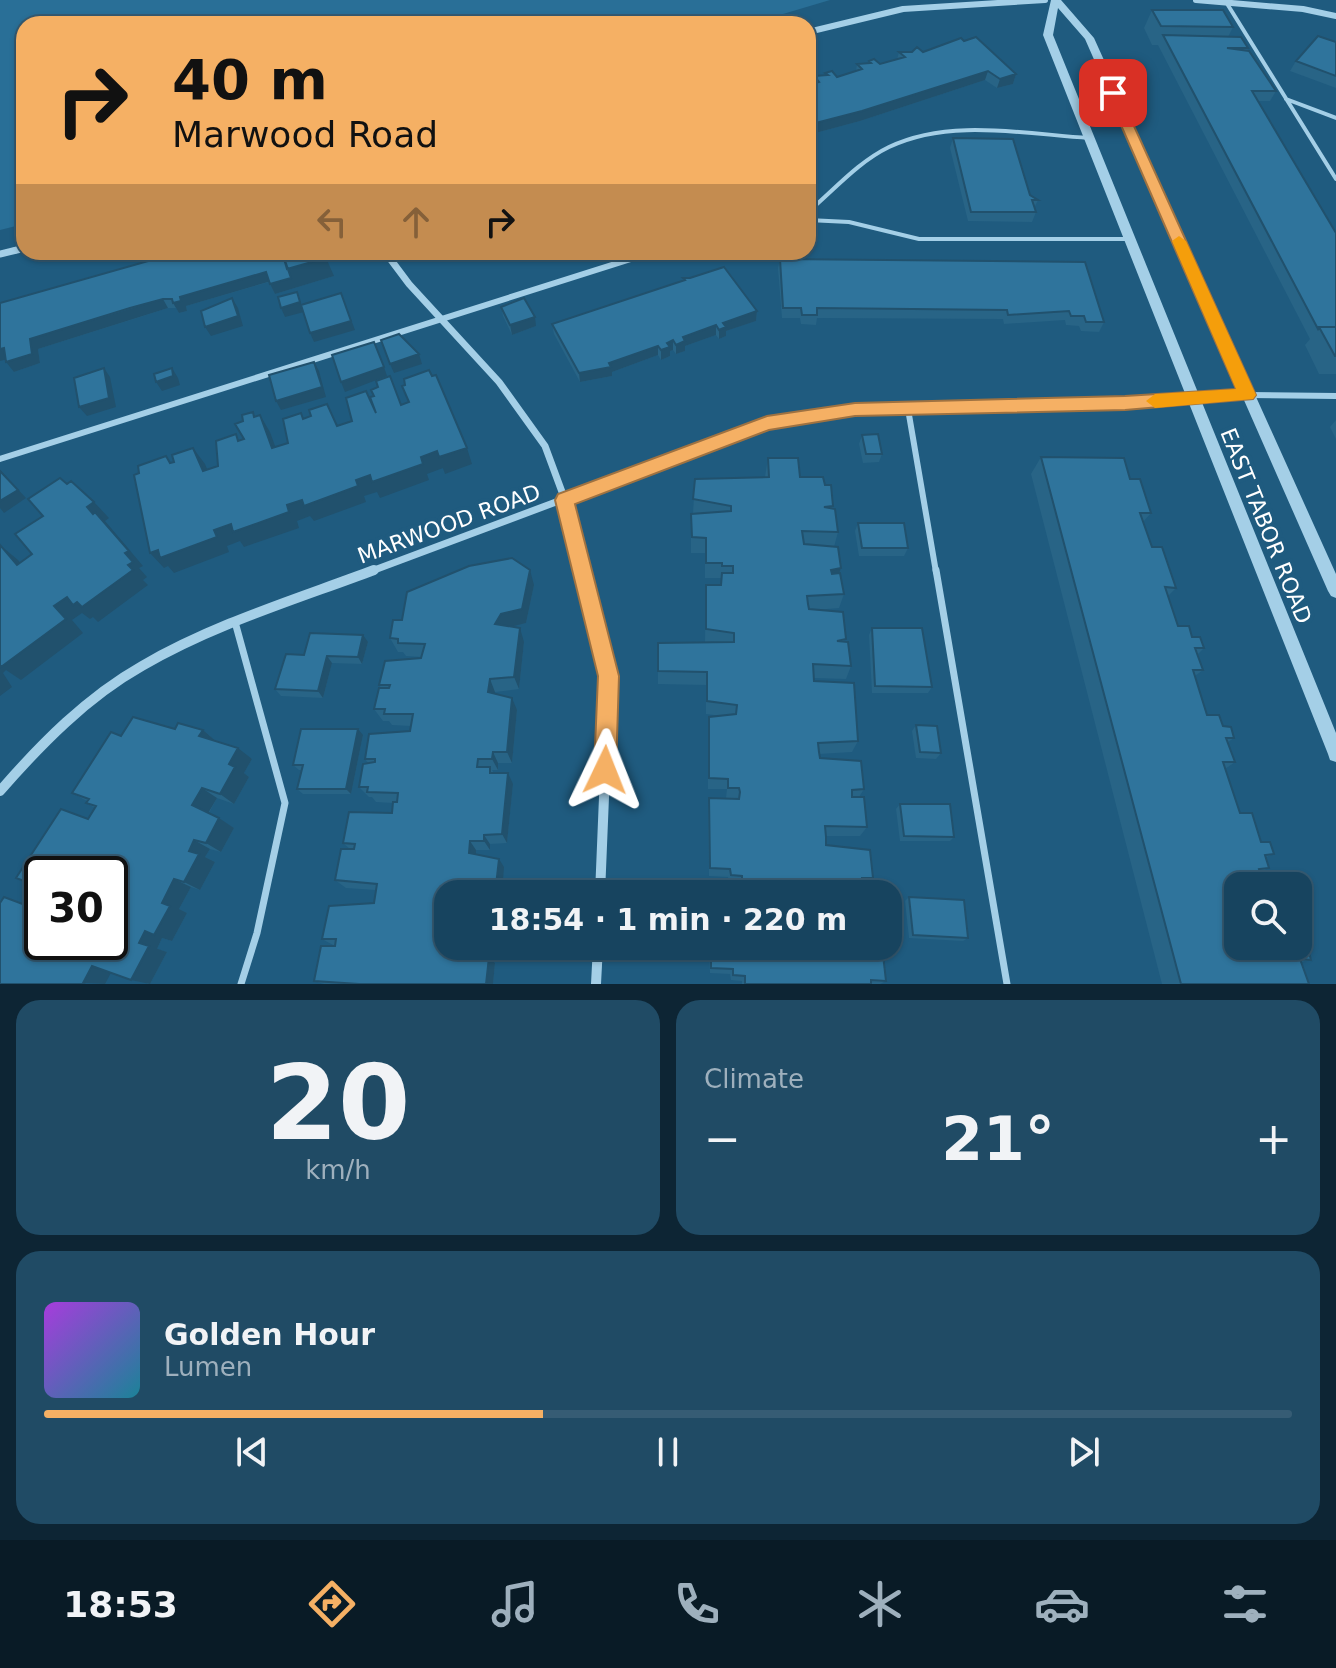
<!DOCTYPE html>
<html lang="en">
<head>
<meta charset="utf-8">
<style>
	:root { --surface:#17445f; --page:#204b65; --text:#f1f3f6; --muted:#9eb0bd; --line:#365c74; --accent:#f5b064 }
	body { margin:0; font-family:"DejaVu Sans",sans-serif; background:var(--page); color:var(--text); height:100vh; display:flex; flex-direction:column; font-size:30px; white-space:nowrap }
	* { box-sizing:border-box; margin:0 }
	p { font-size:26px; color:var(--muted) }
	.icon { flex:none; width:44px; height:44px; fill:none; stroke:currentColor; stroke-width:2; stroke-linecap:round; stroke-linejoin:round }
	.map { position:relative; height:984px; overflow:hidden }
	.sheet { display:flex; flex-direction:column; gap:16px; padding:16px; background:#0d2534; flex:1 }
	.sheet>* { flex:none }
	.hud { position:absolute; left:16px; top:16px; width:800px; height:244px; border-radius:24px; box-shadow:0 2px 6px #0004,0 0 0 2px var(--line); background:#f5b064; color:#111; overflow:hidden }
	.tools { position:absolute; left:1224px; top:872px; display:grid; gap:16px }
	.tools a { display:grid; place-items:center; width:88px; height:88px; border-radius:16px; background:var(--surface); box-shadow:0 2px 6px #0004,0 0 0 2px var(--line); font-size:40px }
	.speed { position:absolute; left:24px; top:856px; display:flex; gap:16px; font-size:40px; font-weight:700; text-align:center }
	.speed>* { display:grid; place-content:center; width:104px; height:104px; border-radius:50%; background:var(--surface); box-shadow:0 2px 6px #0004,0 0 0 2px var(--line); line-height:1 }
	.speed .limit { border:4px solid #111; border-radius:12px; background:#fff; color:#111 }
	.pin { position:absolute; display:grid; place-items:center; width:68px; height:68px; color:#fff; margin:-34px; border-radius:16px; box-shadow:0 4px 12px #0006 }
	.me { position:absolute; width:88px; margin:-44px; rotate:2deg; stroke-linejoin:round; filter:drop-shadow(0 0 6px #0008) }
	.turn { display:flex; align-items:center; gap:28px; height:168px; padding:0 24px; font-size:36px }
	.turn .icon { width:104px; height:104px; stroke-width:2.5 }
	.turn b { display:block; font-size:56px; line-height:68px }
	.lanes { display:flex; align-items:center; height:76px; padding:0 24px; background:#0003; justify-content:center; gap:40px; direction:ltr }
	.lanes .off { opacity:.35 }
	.big { font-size:60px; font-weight:700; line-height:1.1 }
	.sheet .card { flex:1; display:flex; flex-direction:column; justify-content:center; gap:12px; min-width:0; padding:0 28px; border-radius:24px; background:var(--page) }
	.sheet .dial { align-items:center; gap:0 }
	.dial b { font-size:104px; line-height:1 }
	.song { display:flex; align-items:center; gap:24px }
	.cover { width:96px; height:96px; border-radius:12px; background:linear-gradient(135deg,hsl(280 70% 55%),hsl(190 70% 35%)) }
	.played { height:8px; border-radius:4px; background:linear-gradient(90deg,var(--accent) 40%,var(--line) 40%) }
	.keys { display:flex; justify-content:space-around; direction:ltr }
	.heat { display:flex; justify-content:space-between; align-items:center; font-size:44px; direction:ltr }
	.sheet .tiles { flex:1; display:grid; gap:16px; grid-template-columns:1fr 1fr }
	.card:last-child { grid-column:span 2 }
	.trip { position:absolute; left:434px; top:880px; width:468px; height:80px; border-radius:24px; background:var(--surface); box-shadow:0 2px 6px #0004,0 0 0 2px var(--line); font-weight:700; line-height:80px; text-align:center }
	.tabs { display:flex; height:128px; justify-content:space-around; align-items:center; background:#091b26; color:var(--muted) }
	.tabs .icon { width:56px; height:56px }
	.tabs .on { color:var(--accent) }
	.tabs b { font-size:36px; color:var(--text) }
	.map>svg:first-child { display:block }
</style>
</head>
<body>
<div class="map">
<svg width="1336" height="984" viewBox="0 0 1336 984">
	<rect width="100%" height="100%" fill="#1f5b7f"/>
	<!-- green -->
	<path fill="#296f97" d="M0 0H830L749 24H24V224L0 230Z"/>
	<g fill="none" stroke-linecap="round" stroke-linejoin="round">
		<!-- service-far2 -->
		<path stroke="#a4cfe7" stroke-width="4" d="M1226 2 1336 179
			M1286 99 1336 118
			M808 212C834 190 858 162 889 147 949 118 1025 134 1089 138
			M808 220 849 222 919 239H1130"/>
		<!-- service-far1 -->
		<path stroke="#a4cfe7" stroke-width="6" d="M1248 395 1336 396
			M908 409 936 572
			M0 459 653 252"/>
		<!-- service -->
		<path stroke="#a4cfe7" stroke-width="7" d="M936 570 1007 984
			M235 622 285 803 257 933 241 984"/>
		<!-- minor-far2 -->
		<path stroke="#a4cfe7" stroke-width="6" d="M1196 0 1303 9 1336 16
			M808 32 903 9 1045 0
			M13 251 24 248"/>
		<!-- minor-far1 -->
		<path stroke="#a4cfe7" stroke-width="7" d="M385 252 409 284 499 382 545 446 565 500 583 572
			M0 254 21 249
			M369 572 767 423 855 409 1125 403 1247 395"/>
		<!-- minor -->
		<path stroke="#a4cfe7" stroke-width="10" d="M582 570 609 676 600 894
			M0 791C41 744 87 697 142 666 214 624 297 599 374 570
			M596 984 598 946"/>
		<!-- tertiary -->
		<path fill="#a4cfe7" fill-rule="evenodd" d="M1051 0H1061L1094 38 1336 574V598L1331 596 1328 591 1085 39 1058 8 1053 35 1336 733V762L1330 760 1328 754 1043 35Z"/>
	</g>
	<!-- wall -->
	<path fill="#286486" d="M1152 10 1233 27 1228 37 1248 48 1247 51 1276 91 1270 101H1258L1336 233V374H1319L1305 345 1310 339 1158 45H1152L1144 28Z
		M1336 42V88L1290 71 1296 61Z
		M899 52H923L1016 74 1013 84 997 88 985 80 860 121 808 135V85L813 84 814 76H825V73L837 77 856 71 857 64 868 63 869 61 880 64 897 60Z
		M953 138 1038 200 1034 208 1036 212 1032 222 968 221 950 148Z
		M780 259 1085 262 1104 322 1099 332 1081 331 1079 326 1066 325 1065 320 1004 324 1003 319 817 318 816 325 801 324 800 318H782L778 268Z
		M334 276 275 294 269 282 186 306 187 311 179 313 176 308H168L137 318 38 349 40 363 14 372 0 303Z
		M683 278 757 311 756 321 726 331V336L719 339 716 335 685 346V351L676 354 673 350 670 351V356L661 360 658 355 612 372V376L580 382 554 334 552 324 683 281Z
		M501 307 536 326 512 335 503 316Z
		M1336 420V439L1330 427Z
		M862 435 882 454 879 462 863 463 859 444Z
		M1041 457 1130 479 1151 513 1143 522 1152 547 1176 588 1168 596 1178 626 1192 637 1204 648 1198 654 1203 670 1195 676 1207 715 1223 726 1234 738 1228 742 1235 762 1225 769 1240 813 1261 842 1274 854 1266 857 1269 868 1260 872 1238 886 1311 960 1301 962 1309 984H1162L1031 474Z
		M768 458 800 477 825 485 833 506 838 532 834 547 841 568 839 573 844 594 839 608 815 610 845 642 851 666 846 679 814 678V681L858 741 852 752 819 754 820 758 864 789 859 797 867 827 860 836H825L826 845 873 878 866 886H862V887L876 894H709L711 888H739V884L729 883 728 877 709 876 708 808 709 798H726L727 789H708V729L709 717 722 716 706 714V685L658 684V643L705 642 706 585H721V578H705V553H691V514H693L695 479 765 477Z
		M858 523 908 548 904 556H859L855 531Z
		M534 585 526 623 511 626 524 642 519 689 495 692V693L517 710 512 763H498V770H492L494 773 513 784 507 843 490 844V850H476V855L504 867 448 946H467L466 953H470L475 957H489L495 963 493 984H324L314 981 335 946 322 939 374 903 376 890 346 888 335 880 350 849 343 843 392 813 393 803 376 802 372 797H369L359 787 368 763 365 759 410 731 411 726 392 725 389 721H383L374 709 381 688 379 685 421 658 422 657 406 656 403 652H398L390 638 402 620Z
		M872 628 932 687 928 693H872L869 635Z
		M368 642 362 664 332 663 323 698 281 696 275 689 304 655Z
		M916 725 941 753 936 759 916 758 912 731Z
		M175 729 203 730 216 741 252 759 244 773 249 777 234 804 217 798 209 813 234 828 221 852 210 849 205 857 215 862 200 890 191 887 179 909 187 913 172 941 162 938 157 949 167 952 150 984H148L37 908 40 903 39 893 95 808 86 803 87 801 72 793 121 736Z
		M363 735 351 794H303L297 789 301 770H299L293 765Z
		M900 804 954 837 950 841H900L896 809Z
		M909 897 968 938 963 941 909 938 905 901Z
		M709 946H882L886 981 880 984H742V981L731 980 730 974 710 973Z"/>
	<!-- shaded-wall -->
	<path fill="#21516d" d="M988 71 985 80 860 121 808 135V125Z
		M1016 74 1013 84 997 88 1000 79Z
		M326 258 334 276 275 294 270 284 287 269Z
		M266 272 271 281 186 306 187 311 179 313 173 303 180 297Z
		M297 292 304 312 285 317 281 308Z
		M341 293 355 330 314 342 310 333Z
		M232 298 238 308 243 326 211 336 205 327Z
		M163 299 168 308 38 349 40 363 14 372 6 362 30 339Z
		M757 311 756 321 726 331V336L719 339V330L723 323Z
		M535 317 536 326 512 335 510 325Z
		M716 325V335L685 346V351L676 354V345L683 337Z
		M673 340V350L670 351V356L661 360V350L667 343Z
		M658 346V355L612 372V376L580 382 579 373Z
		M4 348 12 358 0 361V349Z
		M419 354 422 364 394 373 390 364Z
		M314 362 319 371 326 397 281 410 276 401Z
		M384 367 387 376 345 392 341 382Z
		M104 368 110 377 116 407 87 416 79 407Z
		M172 368 178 378 180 385 162 391 156 382Z
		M260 415 270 432 282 465 272 448Z
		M193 448 205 464 215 488 203 471Z
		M467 448 472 464 445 474 439 457Z
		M437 451 443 468 427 474 429 480 380 498 377 492 364 496 366 502 314 521 310 516 297 521 299 528 244 547 240 541 227 546 229 552 174 573 168 566 164 568 150 553Z
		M0 470 26 498 4 513 0 508Z
		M94 502 109 518 105 521 143 566 139 568 147 577 143 580 128 565 125 553 102 523 87 507Z
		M0 545 18 560 35 580 17 565Z
		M841 568 836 583 831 570Z
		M133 570 148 585 98 622 93 617 90 619 82 613 72 620 83 633 21 680 6 670 3 673 12 687 0 696V660L54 606 67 597Z
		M530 570 534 585 526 623 506 628 495 624Z
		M520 628 524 642 519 689 514 677Z
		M363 635 368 642 362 664 358 657Z
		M327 656 332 663 323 698 318 691Z
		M490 679 495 692 494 704 488 692Z
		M512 698 517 710 512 763 507 752Z
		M358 729 363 735 351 794 346 789Z
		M203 730 217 742 199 736Z
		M238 748 252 759 244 773 249 777 234 804 220 794 229 764Z
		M493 752 498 763V770L492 759Z
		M508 773 513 784 507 843 502 834Z
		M202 788 217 798 207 815 192 805Z
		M219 818 234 828 221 852 206 843Z
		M484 835 490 844V850L484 841Z
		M194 840 210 849 205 857 215 862 200 890 184 882 189 851Z
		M470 841 476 850V862L469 853Z
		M499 859 504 867 502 894H495Z
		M174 879 191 887 179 909 187 913 172 941 162 938 157 949 139 943Z
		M149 946 167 952 150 984 131 980Z
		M459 946H467L466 952H460Z
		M489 957 495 963 493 984H486Z
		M92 966 112 971 105 984 83 983Z"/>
	<!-- building -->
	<path fill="#2f749c" stroke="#21516d" stroke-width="2" fill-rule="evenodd" d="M1152 10H1223L1233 27 1161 26Z
		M1163 35 1241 37 1248 48H1227L1249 51 1276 91H1252L1336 233V327H1319L1318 329Z
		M1318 36 1336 42V76L1296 61Z
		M976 37 1016 74 1000 79 988 71 862 111 808 125V85L819 82 814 76 828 75 825 73 832 71 837 77 862 69 857 64 871 63 869 61 874 59 880 64 905 57 899 52H912L917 47 923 52 961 38 964 41Z
		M953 138 1013 139 1030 195 1038 200H1032L1036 212H971Z
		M173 252H282L291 278 270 284 266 272 180 297 181 301 173 303 172 299H163L130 308 30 339 32 354 6 362 4 348 0 349V303L173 254Z
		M282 252H324L326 258 287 269Z
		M780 259 1085 262 1104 322H1086L1084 316H1071L1069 311 1008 315 1007 310 817 308V315H802L801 308H783Z
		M724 267 757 311 723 323 726 327 719 330 716 325 683 337 685 341 676 345 673 340 667 343 670 347 661 350 658 346 609 363 611 367 579 373 552 324 685 280 683 278H690Z
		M297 292 300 302 281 308 278 297Z
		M341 293 351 321 310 333 301 305Z
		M232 298 238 316 205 327 201 311Z
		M524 298 535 317 510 325 501 307Z
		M1319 327H1336V356H1335Z
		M399 334 419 354 390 364 381 340Z
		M374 342 384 367 341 382 332 355Z
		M314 362 322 387 276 401 269 375Z
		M104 368 109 398 79 407 74 378Z
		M172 368 173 376 156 382 154 374Z
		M429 370 432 376 436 375 467 448 439 457 437 451 421 457 423 464 372 482 370 475 356 480 358 486 304 506 302 500 287 505 289 512 233 532 231 524 214 530 217 537 160 558 158 550 150 553 134 475 139 473 138 466 166 456 170 463 174 462 172 455 193 448 203 471 218 466 216 441 236 434 238 441 244 439 235 424 243 421 242 415 253 412 254 417 260 415 272 448 288 443 283 419 301 413 303 419 311 416 309 410 327 404 337 426 352 421 346 398 366 391 376 413 370 397 374 396 371 390 378 387 376 381 390 376 401 405 409 402 402 386 405 385 404 379Z
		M878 434 882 454H866L862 435Z
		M1041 457 1124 458 1130 479H1140L1151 513H1140L1152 547H1162L1176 588 1165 587 1178 626H1189L1192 637H1200L1204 648H1195L1203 670H1193L1207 715H1219L1223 726 1231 727 1234 738H1226L1235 762H1223L1240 813H1252L1261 842H1270L1274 854 1265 855 1269 868 1259 869 1264 886H1238V946H1298V941H1306L1311 960 1300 959 1309 984H1181Z
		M768 458H798L800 477H823L825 485H831L833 506 824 507 835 509 838 532 802 531 804 544 838 547 841 568 831 570 832 574 840 573 844 594 807 596 808 604 809 609 843 612 846 639 837 641 848 642 851 666 813 664 814 681 854 683 858 741 818 743 819 752 820 758 861 761 864 789 852 790V797H864L867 827 825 826 826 837V845L870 850 873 878H862V887L875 888 876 894H711V888H742V876L731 875 730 869 710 868 709 798 739 799 740 792 739 788H728V779L709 778V717L736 714 737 705 707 701V672L658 671V643L734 642V633L706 629V585H721L722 573H733V566H722V563H706V538L692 537 691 514 731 511V506L693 499 695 479 769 477Z
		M0 471 18 490 0 501Z
		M60 478 67 484 71 481 94 502 87 507 93 514 95 512 129 551 125 553 133 562 128 565 133 570 82 607 77 602 73 605 67 597 54 606 66 619 1 667 0 665V545L17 565 32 554 15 534 43 516 28 499Z
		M858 523H904L908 548H862Z
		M512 558 530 570 522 609 501 614 495 624 520 628 514 677 490 679 488 692 512 698 507 752H493L492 759H478L477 767H490V773H508L502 834 484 835V841H470L469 853 499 859 495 894H448V946H459L460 952 470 953V957H489L486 984H359L314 981 321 946H335L336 939H322L329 906 374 903 377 884 335 880 341 849H354L355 844 343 843 349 812 392 813 393 802H397L398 793 367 792 368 787H359L363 764 375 762V759H365L369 734 410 731 413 714H384L385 709H374L379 688H389L390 685H379L385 661 421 658 425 644 398 643V639L390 638 393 620H402L407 592 469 566Z
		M872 628H922L932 687 875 686Z
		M310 633 363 635 358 657 327 656 318 691 275 689 286 654 304 655Z
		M133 717 175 729 178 723 203 730 199 736 238 748 229 764 235 767 220 794 202 788 192 805 219 818 206 843 194 840 189 851 199 854 184 882 174 879 162 903 170 906 154 935 145 931 139 943 149 946 131 980 92 966 83 983 85 984H0V903L4 897 36 909 40 903 35 901 39 893 31 890 35 885 16 878 61 809 88 819 96 806 86 803 89 799 72 793 111 732 121 736ZM42 874H110V942H42Z
		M916 725 937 726 941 753 920 752Z
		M301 729H358L346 789H297L303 765H293Z
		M900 804H950L954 837 904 836Z
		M909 897 964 900 968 938 913 935Z
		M711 946H882L886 981 871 980V984H745V976L733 975V969L711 968Z"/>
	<!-- route -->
	<path fill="#f5b064" stroke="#9f7241" stroke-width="2" d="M1113 89 1119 93 1256 395 1253 399 1125 410 855 416 769 430 575 504 619 676 616 770 613 777 605 781 597 777 594 770 598 676 555 500 558 494 767 416 855 403 1125 396 1236 389 1107 93Z"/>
	<!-- slow -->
	<path fill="#f59e0b" d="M1179 236 1186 241 1256 395 1253 399 1155 408 1146 401 1155 394 1236 389 1172 241Z"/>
	<g text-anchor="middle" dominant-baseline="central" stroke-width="8" stroke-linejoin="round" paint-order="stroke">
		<!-- street labels -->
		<g font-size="22" fill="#fff" stroke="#1f5b7f">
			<text transform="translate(449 524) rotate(-20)">MARWOOD ROAD</text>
			<text transform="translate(1266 526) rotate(68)">EAST TABOR ROAD</text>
		</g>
	</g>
</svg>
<div class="tools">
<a><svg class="icon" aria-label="search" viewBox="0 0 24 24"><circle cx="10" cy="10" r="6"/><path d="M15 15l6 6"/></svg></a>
</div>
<div class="speed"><div class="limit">30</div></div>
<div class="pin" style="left:1113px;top:93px;background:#d93025"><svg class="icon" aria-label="arrive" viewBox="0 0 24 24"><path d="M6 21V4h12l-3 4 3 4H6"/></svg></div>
<svg class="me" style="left:605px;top:770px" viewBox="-20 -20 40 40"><path d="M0-17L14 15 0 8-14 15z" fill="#f5b064" stroke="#fff" stroke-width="4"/></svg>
<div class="trip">18:54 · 1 min · 220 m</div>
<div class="hud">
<div class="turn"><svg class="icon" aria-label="right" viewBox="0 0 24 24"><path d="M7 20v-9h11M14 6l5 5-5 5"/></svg><div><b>40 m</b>Marwood Road</div></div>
<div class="lanes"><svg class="icon off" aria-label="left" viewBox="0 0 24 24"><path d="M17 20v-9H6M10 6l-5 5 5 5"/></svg><svg class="icon off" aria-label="ahead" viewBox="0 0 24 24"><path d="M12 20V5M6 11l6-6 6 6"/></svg><svg class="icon" aria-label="right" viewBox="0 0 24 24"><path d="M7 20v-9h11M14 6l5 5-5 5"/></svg></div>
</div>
</div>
<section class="sheet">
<div class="tiles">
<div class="card dial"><b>20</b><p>km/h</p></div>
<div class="card"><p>Climate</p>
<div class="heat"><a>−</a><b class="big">21°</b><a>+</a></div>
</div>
<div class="card">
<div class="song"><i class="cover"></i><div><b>Golden Hour</b><p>Lumen</p></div></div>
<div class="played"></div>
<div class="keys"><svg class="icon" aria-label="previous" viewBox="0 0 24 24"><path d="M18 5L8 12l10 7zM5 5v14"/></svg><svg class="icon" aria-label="pause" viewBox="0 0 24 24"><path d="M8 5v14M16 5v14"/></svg><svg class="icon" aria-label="next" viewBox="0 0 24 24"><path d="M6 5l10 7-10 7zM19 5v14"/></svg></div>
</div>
</div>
</section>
<nav class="tabs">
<b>18:53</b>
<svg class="icon on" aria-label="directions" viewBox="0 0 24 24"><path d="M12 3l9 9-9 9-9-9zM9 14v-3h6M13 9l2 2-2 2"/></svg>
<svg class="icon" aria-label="music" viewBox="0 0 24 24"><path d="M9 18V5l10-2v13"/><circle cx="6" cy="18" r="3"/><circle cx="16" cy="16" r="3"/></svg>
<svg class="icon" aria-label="phone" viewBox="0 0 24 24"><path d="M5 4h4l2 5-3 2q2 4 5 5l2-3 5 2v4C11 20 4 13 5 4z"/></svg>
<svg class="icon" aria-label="climate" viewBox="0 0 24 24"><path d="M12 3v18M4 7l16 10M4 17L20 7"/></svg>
<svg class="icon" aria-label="car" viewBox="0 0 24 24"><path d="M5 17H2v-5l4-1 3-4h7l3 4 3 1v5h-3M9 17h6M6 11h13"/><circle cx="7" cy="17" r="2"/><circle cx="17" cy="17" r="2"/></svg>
<svg class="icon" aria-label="filters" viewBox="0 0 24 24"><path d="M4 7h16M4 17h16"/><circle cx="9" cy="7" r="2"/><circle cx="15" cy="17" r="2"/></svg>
</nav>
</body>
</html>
